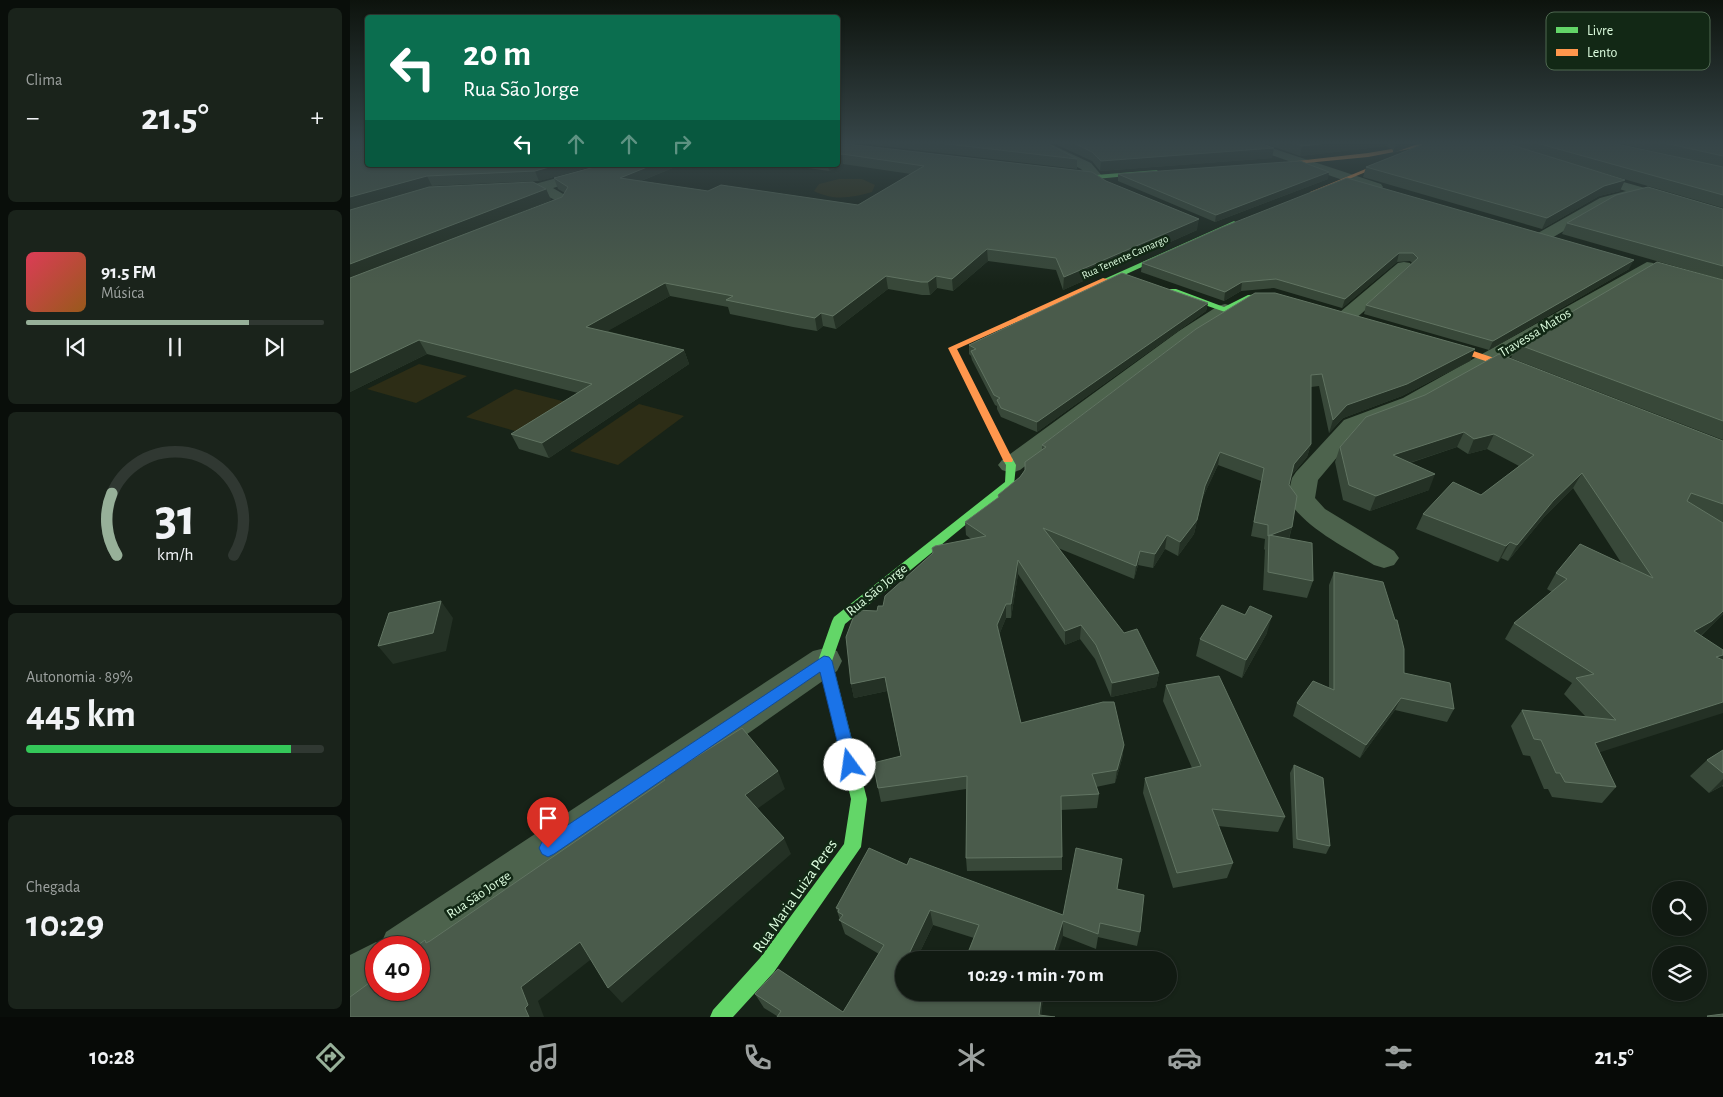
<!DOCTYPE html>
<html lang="pt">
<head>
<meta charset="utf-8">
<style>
	:root { --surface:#111a12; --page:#1a231b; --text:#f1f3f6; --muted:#9ca19f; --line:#303832; --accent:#97b099 }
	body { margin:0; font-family:"Alegreya Sans",sans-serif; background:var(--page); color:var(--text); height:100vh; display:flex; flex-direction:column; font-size:19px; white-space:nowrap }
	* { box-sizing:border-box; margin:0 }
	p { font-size:16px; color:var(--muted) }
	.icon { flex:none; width:28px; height:28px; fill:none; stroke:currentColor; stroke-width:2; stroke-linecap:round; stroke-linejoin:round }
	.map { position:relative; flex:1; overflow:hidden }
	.sheet { display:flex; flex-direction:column; gap:8px; padding:8px; background:#090e0a; width:350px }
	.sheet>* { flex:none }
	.guide { position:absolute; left:15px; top:15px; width:475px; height:152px; border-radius:5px; box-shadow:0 1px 4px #0004,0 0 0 1px var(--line); background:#0b6e4f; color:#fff; overflow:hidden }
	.fabs { position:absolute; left:1302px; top:881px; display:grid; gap:10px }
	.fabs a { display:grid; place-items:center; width:55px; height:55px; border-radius:50%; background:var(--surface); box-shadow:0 1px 4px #0004,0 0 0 1px var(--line); font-size:25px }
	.speed { position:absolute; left:15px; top:936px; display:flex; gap:10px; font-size:25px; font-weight:700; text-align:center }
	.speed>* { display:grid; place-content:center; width:65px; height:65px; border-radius:50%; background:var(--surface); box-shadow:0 1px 4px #0004,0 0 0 1px var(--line); line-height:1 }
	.speed .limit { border:8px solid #d22; background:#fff; color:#111 }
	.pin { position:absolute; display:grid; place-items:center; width:42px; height:42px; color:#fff; margin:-51px -21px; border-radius:50% 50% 50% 0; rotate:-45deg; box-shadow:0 0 5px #0007 }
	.pin .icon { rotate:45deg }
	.me { position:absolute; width:55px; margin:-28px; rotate:346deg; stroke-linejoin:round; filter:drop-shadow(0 0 4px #0008) }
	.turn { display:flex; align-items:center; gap:18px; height:105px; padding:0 15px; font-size:22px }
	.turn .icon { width:65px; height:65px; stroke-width:2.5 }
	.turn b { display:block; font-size:35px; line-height:42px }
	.lanes { display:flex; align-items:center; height:48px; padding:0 15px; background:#0003; justify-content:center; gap:25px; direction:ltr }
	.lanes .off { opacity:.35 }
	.big { font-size:38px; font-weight:600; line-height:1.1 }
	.sheet .widget { flex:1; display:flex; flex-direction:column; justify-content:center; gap:8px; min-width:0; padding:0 18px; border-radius:8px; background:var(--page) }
	.sheet .dial { align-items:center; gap:0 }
	.dial svg { height:130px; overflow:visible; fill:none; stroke:var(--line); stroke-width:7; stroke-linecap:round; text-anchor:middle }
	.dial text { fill:var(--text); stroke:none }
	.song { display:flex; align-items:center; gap:15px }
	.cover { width:60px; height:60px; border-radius:8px; background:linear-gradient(135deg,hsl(350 70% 55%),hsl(30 70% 35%)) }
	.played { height:5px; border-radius:2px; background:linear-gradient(90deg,var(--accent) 75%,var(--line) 75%) }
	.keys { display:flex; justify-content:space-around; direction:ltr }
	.heat { display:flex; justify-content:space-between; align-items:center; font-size:28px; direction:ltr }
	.charge { height:8px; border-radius:4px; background:linear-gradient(90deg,#34c759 89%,var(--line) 0) }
	.trip { position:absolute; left:545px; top:951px; width:282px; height:50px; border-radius:25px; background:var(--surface); box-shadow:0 1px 4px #0004,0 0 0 1px var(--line); font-weight:600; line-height:50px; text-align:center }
	.menu { display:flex; height:80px; justify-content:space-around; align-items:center; background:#070a07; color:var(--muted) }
	.menu .icon { width:35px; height:35px }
	.menu .active { color:var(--accent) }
	.menu b { font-size:22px; color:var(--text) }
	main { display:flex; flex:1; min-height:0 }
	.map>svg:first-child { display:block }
</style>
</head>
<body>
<main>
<section class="sheet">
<div class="widget"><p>Clima</p>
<div class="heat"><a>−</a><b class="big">21.5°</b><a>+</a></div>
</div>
<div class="widget">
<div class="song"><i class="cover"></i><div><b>91.5 FM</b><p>Música</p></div></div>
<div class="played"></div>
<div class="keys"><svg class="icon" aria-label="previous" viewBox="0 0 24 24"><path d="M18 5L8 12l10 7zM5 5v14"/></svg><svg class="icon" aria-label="pause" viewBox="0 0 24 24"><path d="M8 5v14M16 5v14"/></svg><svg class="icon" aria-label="next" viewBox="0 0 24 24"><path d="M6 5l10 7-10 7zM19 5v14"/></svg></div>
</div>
<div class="widget dial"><svg viewBox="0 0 100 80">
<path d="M14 69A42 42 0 1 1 86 69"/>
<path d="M14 69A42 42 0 0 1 11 31" stroke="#97b099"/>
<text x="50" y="56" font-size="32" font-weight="700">31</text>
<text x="50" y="72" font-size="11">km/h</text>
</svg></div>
<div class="widget"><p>Autonomia · 89%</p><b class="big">445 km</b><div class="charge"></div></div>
<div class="widget"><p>Chegada</p><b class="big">10:29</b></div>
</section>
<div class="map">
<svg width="1373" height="1017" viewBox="0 0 1373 1017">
	<rect width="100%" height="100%" fill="#172318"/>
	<!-- green -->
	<path fill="#2d2d16" d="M489 179H512L525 185 522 192C501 198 484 201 464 191L469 184Z
		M69 364 117 376 66 403 17 389Z
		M165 389 220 403 172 433 116 417Z
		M289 404 334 416 268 465 220 451Z"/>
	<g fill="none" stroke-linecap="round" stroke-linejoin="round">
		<!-- street -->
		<path fill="#4d634d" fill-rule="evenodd" d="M679 142H696L741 163 753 177 751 180H741L731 169Z
			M884 142H903L1031 184 1033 187 1031 190H1021Z
			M254 165H275L274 168 203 188 220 198 216 206 183 220 175 215 178 212 205 200 185 190 183 187 185 184Z
			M1238 172 1373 210V220L1292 196 1260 204 1200 239H1188L1186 236 1188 233 1250 198 1276 191 1233 179 1231 176Z
			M1054 262 1060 263 1063 267 1060 271 1004 320H990L987 316 990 312 1048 263Z
			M1297 262 1303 263 1306 267 1303 271 1149 363 1069 408 1010 430 968 480 965 498 975 509 1044 551 1049 558 1044 565 1034 568 1024 565C993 546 957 529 937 499L942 478 946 472 994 420 1053 398Z
			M875 304 882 306 885 310 882 314 843 339 670 470 661 473 652 470 648 465 652 460 829 331 868 306Z
			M475 648 487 651 492 661 487 671 69 964V948H26V990H31L17 1000 0 1007V955L26 942 31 944 36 932 463 651Z"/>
		<!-- fast -->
		<path fill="#63d668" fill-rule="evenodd" d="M807 170 809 173 746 179 709 174 712 172 746 175Z
			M884 221 887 223 886 224 759 282 752 280Z
			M820 289H826L874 307 898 295 924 294 928 296 924 298 900 299 875 312 820 293Z
			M658 457 662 458 666 465 664 485 495 624 482 661 517 799 511 847 424 972 383 1017H360L363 1010 410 958 494 844 501 799 468 661 482 621 484 617 655 482 656 465 653 460Z"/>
		<!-- slow -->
		<path fill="#ff974d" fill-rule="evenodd" d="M1083 142H1096L1018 157 914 167 911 165 1018 153Z
			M1047 156 1052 157 965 193 960 192Z
			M753 278 760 280 607 349 663 460 662 462H654L598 348Z
			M1088 339 1180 370 1181 372 1180 374H1174L1085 344 1084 342Z"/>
	</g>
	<!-- wall -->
	<path fill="#384839" d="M499 142H695L727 159V169Z
		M701 142H907L922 158 750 171 742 161Z
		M910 142H1072L1043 153V150L1036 146 950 156Z
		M1079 142H1258L1371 167 1264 142H1373V208L1243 170 1270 191 1249 196 1192 229 1013 177 1016 167Z
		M488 143 756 181 847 230 713 290 706 270 638 261 603 291 587 288 580 295H572L538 289 486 329 473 326 467 331 443 327 380 314 378 307 320 296 257 331 334 350 339 364 199 458 169 449 161 434 228 393 77 354 0 392V210L196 189 201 200 51 259 212 197 215 193 208 189 204 178 252 165H330L291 181 358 191 508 205 561 174 493 164 479 171 437 165H488Z
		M18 165H247L189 181 82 186 0 210Z
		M768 174 978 179 865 222 768 181Z
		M1373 209V280L1212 234 1217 223Z
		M873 227 1279 269 1139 350 1014 314 1016 305 1062 263 1060 261 1047 262 992 308 924 288 891 291 874 301 791 272 792 263Z
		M1373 280V440L1161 358 1167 344Z
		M858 303 856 311 687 432 651 417 647 409V406L645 405 622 360 621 356 619 354V345Z
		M846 329 1125 349 1120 361 1052 396 993 418 979 433 969 386 961 387V444L957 457 941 476 939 485 942 527 939 539 963 581 957 598 913 590 915 549 914 550 915 539 901 536 911 481 868 465 852 499 844 534 828 556 815 549 803 568 788 565 784 579 708 548 774 633 809 673 806 687 761 697 745 659 730 639 715 645 668 574 661 618H656L649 635 671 723 774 745 772 759 765 783 746 787 749 794 747 808 711 810 712 857V870L617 871 616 858V789L531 802 528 788 551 756 537 691 504 698 501 684 527 611 533 606 583 554 582 548 621 539 616 535 615 522 648 498V495L670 477 692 450V445Z
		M1016 417 1373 441V614L1351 636 1249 753 1266 787 1252 803 1202 797 1198 789H1194L1180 756 1173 755 1161 726 1172 710 1236 717 1214 694 1222 683 1155 639 1164 623 1202 592 1197 589 1206 573 1272 564 1223 488 1195 516 1158 561 1151 558 1148 562 1066 529 1073 514 1131 495 1169 466 1137 449 1118 454 1107 447 1060 463 1079 490 1020 511 993 500 985 462 990 447Z
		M984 572 1054 673 1104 709 1097 722 1045 710 1010 758 943 716 947 703 979 688V585Z
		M917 633 892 678 846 656 850 639Z
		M816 685 935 817 928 832 868 826 883 863 877 878 823 888 793 793 795 778 842 768 813 701Z
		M1373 750V787L1372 786 1359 793 1340 776 1357 760Z
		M944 765 980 846 976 854 943 848 940 773Z
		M557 865 713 915 768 889 790 932 787 946 748 937 746 949 713 936 624 938 583 925 566 960H554V992L693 997 691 1015 427 1016 414 1008 405 994 493 1012 529 954 495 934 486 908Z"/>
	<!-- shaded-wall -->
	<path fill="#243125" d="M988 142H1037L1036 146 950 156 952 146Z
		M1050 142H1072L1043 153 1046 144Z
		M924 148 922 158 750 171 751 161Z
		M492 154 493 164 479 171 478 165H488V156Z
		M206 165H247L189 181 185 171Z
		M302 165H330L273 188 270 178Z
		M979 172 978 179 865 222 866 215Z
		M77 176 82 186 0 210V197Z
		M1275 180 1270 191 1249 196 1192 229 1197 218 1254 186Z
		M196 189 201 200 0 279V264Z
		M849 219 847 230 713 290 714 277Z
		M637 249 638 261 603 291 602 279Z
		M1049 253 1047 262 992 308 995 299Z
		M1284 260 1279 269 1139 350 1143 341Z
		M536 276 538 289 486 329 483 316Z
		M586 276 587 288 580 295 578 282Z
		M892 282 891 291 874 301 875 292Z
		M315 283 320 296 242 340 236 327Z
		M858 303 856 311 687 432V422Z
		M471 313 473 326 467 331 465 318Z
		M69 340 77 354 0 392V373Z
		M1125 349 1120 361 1052 396 993 418 979 433 983 420 997 405Z
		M334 350 339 364 199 458 192 443Z
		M1114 432 1107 447 1037 470 1043 455Z
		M1144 434 1137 449 1118 454 1124 439Z
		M961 444 957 457 940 477 944 464Z
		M870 452 868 465 852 499 844 534 828 556 830 542Z
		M1232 473 1223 488 1195 516 1158 561 1167 545 1203 501Z
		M1085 474 1079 490 1020 511 1026 496Z
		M942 527 938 541 919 535Z
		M817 535 815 549 803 568 805 554Z
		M1160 542 1151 558 1148 562 1156 546Z
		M790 551 788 565 784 579 786 566Z
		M668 560V574L661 618V604Z
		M91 601 103 618 96 651 43 664 28 646Z
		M656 604V618L647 640V625Z
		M1373 611V614L1368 619 1349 637 1344 631Z
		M922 616 917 633 892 678 896 660Z
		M731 625 730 639 715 645V631Z
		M1373 655V660L1366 657Z
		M809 673 806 687 761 697 762 683Z
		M535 677 537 691 504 698 501 684Z
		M1051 698 1045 710 1010 758 1016 745Z
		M1373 702V713L1232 758 1245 743Z
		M774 745 772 759 765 783 767 770Z
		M428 771 435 789 403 812 395 795Z
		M1373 779V785L1359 793Z
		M434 838 441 854 272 1003 258 988Z
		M580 910 583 925 566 960H559L558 956Z
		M713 921V936L705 960H701Z
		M230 942 244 957 188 1001 194 1017H179L175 1008 171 987Z
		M692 992H694L693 997 691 1017H689Z"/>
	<!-- building -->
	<path fill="#4a5b4b" stroke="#617462" d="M0 142H18V165H206L185 171 77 176 0 197Z
		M580 142H695L727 159Z
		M722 142H907L924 148 751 161 742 152Z
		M940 142H988L952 146Z
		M1079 142H1152L1275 180 1254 186 1197 218 1016 167Z
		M1183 142H1258L1373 167V195Z
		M1310 142H1373V156Z
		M488 143 742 172 756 181 849 219 714 277 706 258 637 249 602 279 586 276 578 282H571L536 276 483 316 471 313 465 318 440 313 376 300 383 296 315 283 236 327 334 350 192 443 161 434 242 384 69 340 0 373V278L212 197 218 187 204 178 252 165H302L270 178 358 191 371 185 508 205 574 166 492 154 488 156Z
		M950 161 979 172 866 215 768 174Z
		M997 178 1284 260 1143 341 1016 305 1068 258 1063 253H1049L995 299 926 279 892 282 875 292 792 263 873 227Z
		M183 182 196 189 0 264V210L79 187Z
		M1298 187 1373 209V266L1217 223 1266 195Z
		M1307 262 1373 280V421L1167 344Z
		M772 273 858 303 687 422 651 408 647 400 650 398 644 395 621 351 626 349 619 345Z
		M905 293H925L1125 349 1057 384 997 405 983 420 972 374 961 375V444L944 464 939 485 947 496 942 527 918 536V525L904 522 914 468 870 452 855 486 847 520 830 542 817 535 805 554 790 551 786 566 693 528 774 633 787 629 809 673 762 683 746 645 731 625 715 631 668 560 661 604H656L647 625 671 723 753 702H764L774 745 767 770 742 774 749 794 711 796 712 857 616 858 617 776 528 788 523 763 551 756 535 677 501 684 496 637 506 610 527 611 528 606H533L535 596 583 553 582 548 585 546 636 536 615 522 649 497 648 495 670 477 675 470V462L696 447 692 445 846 329Z
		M1149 354 1373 441V504L1341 493 1337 501 1373 523V611L1362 621 1344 631 1373 650V655L1366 657 1373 660V702L1245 743 1266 787 1215 782 1210 773H1206L1191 740 1184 739 1172 710 1266 720 1226 678 1244 674 1164 623 1217 579 1206 573 1230 544 1303 578 1232 473 1203 501 1167 545 1160 542 1156 546 1073 514 1103 482 1131 495 1184 455 1144 434 1124 439 1114 432 1043 455 1085 474 1026 496 999 485 990 447 1016 417 1075 395Z
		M919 535 962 543 963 581 918 572Z
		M984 572 1033 582 1045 620H1047L1054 649V673L1100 683 1104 709 1051 698 1016 745 947 703 963 681 984 690Z
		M91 601 83 633 28 646 39 613Z
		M872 605 895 615 900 606 922 616 896 660 850 639Z
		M869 676 935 817 862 809 883 863 827 873 795 778 851 766 816 685Z
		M392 728 428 771 395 795 434 838 258 988 230 942 171 987 178 1005 175 1008 179 1017H0V997L26 978V990H69V948H64L75 940 76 943 80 941 315 780 313 778Z
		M1373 750V773L1357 760Z
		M944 765 973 778 980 846 947 839Z
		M519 848 557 865 560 858 713 915 726 848 772 859 767 889 794 895 790 932 750 923 748 934 713 921 701 960H615L629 925 580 910 558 956 564 960H554V992H692L689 1015 705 1017H427L431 1011 405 994 428 969 493 1012 534 945 489 920 493 915 488 912 489 909 486 908Z
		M1373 1014V1017H1358L1357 1016Z"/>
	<!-- sky -->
	<linearGradient id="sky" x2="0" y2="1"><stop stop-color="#0d130d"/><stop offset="0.5" stop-color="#364548"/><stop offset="1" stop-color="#364548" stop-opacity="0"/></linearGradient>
	<rect width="1373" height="285" fill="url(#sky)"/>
	<!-- route -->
	<path fill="#1a73e8" stroke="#114b97" d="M474 656 479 657 482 661 508 765 506 770 500 772 495 770 493 765 470 672 204 854 198 857 192 854 189 848 192 842Z"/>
	<g text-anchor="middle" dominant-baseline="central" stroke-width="5" stroke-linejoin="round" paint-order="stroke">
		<!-- far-street labels -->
		<g font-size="11" fill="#dcfcde" stroke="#122815">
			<text transform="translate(775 257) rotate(-24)">Rua Tenente Camargo</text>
		</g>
		<!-- street labels -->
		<g font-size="14" fill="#dcfcde" stroke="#122815">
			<text transform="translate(1185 333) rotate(-31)">Travessa Matos</text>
			<text transform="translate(527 590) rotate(-39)">Rua São Jorge</text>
			<text transform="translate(129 895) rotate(-34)">Rua São Jorge</text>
		</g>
		<!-- near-street labels -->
		<g font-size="16" fill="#dcfcde" stroke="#122815">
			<text transform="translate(445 896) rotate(-55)">Rua Maria Luiza Peres</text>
		</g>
	</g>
	<!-- legend -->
	<rect x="1196" y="12" width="164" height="58" rx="8" fill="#122815" stroke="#4f6851" stroke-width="1"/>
	<rect x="1206" y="27" width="22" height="6" fill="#63d668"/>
	<rect x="1206" y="49" width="22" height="7" fill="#ff974d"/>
	<g font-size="14" fill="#dcfcde">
		<text x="1237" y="35">Livre</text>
		<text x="1237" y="57">Lento</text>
	</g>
</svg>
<div class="fabs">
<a><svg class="icon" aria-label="search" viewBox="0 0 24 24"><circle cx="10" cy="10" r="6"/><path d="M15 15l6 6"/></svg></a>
<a><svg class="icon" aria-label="layers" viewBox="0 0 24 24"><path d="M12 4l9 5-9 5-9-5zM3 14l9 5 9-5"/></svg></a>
</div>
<div class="speed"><div class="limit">40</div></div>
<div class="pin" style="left:198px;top:848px;background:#d93025"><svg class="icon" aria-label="arrive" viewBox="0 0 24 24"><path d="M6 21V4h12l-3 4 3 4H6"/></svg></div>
<svg class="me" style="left:500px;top:765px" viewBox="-20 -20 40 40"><circle r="19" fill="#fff"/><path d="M0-13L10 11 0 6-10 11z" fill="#1a73e8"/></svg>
<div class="trip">10:29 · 1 min · 70 m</div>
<div class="guide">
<div class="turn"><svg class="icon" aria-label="left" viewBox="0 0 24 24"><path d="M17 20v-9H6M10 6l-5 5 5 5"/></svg><div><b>20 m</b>Rua São Jorge</div></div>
<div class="lanes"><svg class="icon" aria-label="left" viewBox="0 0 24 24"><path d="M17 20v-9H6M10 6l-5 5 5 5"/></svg><svg class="icon off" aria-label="ahead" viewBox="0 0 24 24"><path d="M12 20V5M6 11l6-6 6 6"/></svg><svg class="icon off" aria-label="ahead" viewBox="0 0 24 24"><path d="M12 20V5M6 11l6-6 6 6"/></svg><svg class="icon off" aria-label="right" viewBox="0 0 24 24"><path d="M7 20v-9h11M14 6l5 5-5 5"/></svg></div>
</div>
</div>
</main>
<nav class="menu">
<b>10:28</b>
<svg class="icon active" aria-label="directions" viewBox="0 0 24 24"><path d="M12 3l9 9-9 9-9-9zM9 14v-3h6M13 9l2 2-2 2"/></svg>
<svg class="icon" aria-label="music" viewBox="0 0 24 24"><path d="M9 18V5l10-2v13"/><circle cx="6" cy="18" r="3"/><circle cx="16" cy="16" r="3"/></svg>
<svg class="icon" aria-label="phone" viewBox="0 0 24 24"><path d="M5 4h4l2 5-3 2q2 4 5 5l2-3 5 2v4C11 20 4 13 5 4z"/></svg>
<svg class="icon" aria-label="climate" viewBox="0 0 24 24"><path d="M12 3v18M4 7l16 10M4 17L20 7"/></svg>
<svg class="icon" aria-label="car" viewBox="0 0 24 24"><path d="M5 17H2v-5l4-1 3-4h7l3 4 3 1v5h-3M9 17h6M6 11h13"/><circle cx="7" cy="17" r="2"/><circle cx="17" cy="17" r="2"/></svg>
<svg class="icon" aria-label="filters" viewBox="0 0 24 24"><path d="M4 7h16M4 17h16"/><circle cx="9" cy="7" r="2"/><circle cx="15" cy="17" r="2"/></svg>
<b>21.5°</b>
</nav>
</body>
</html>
